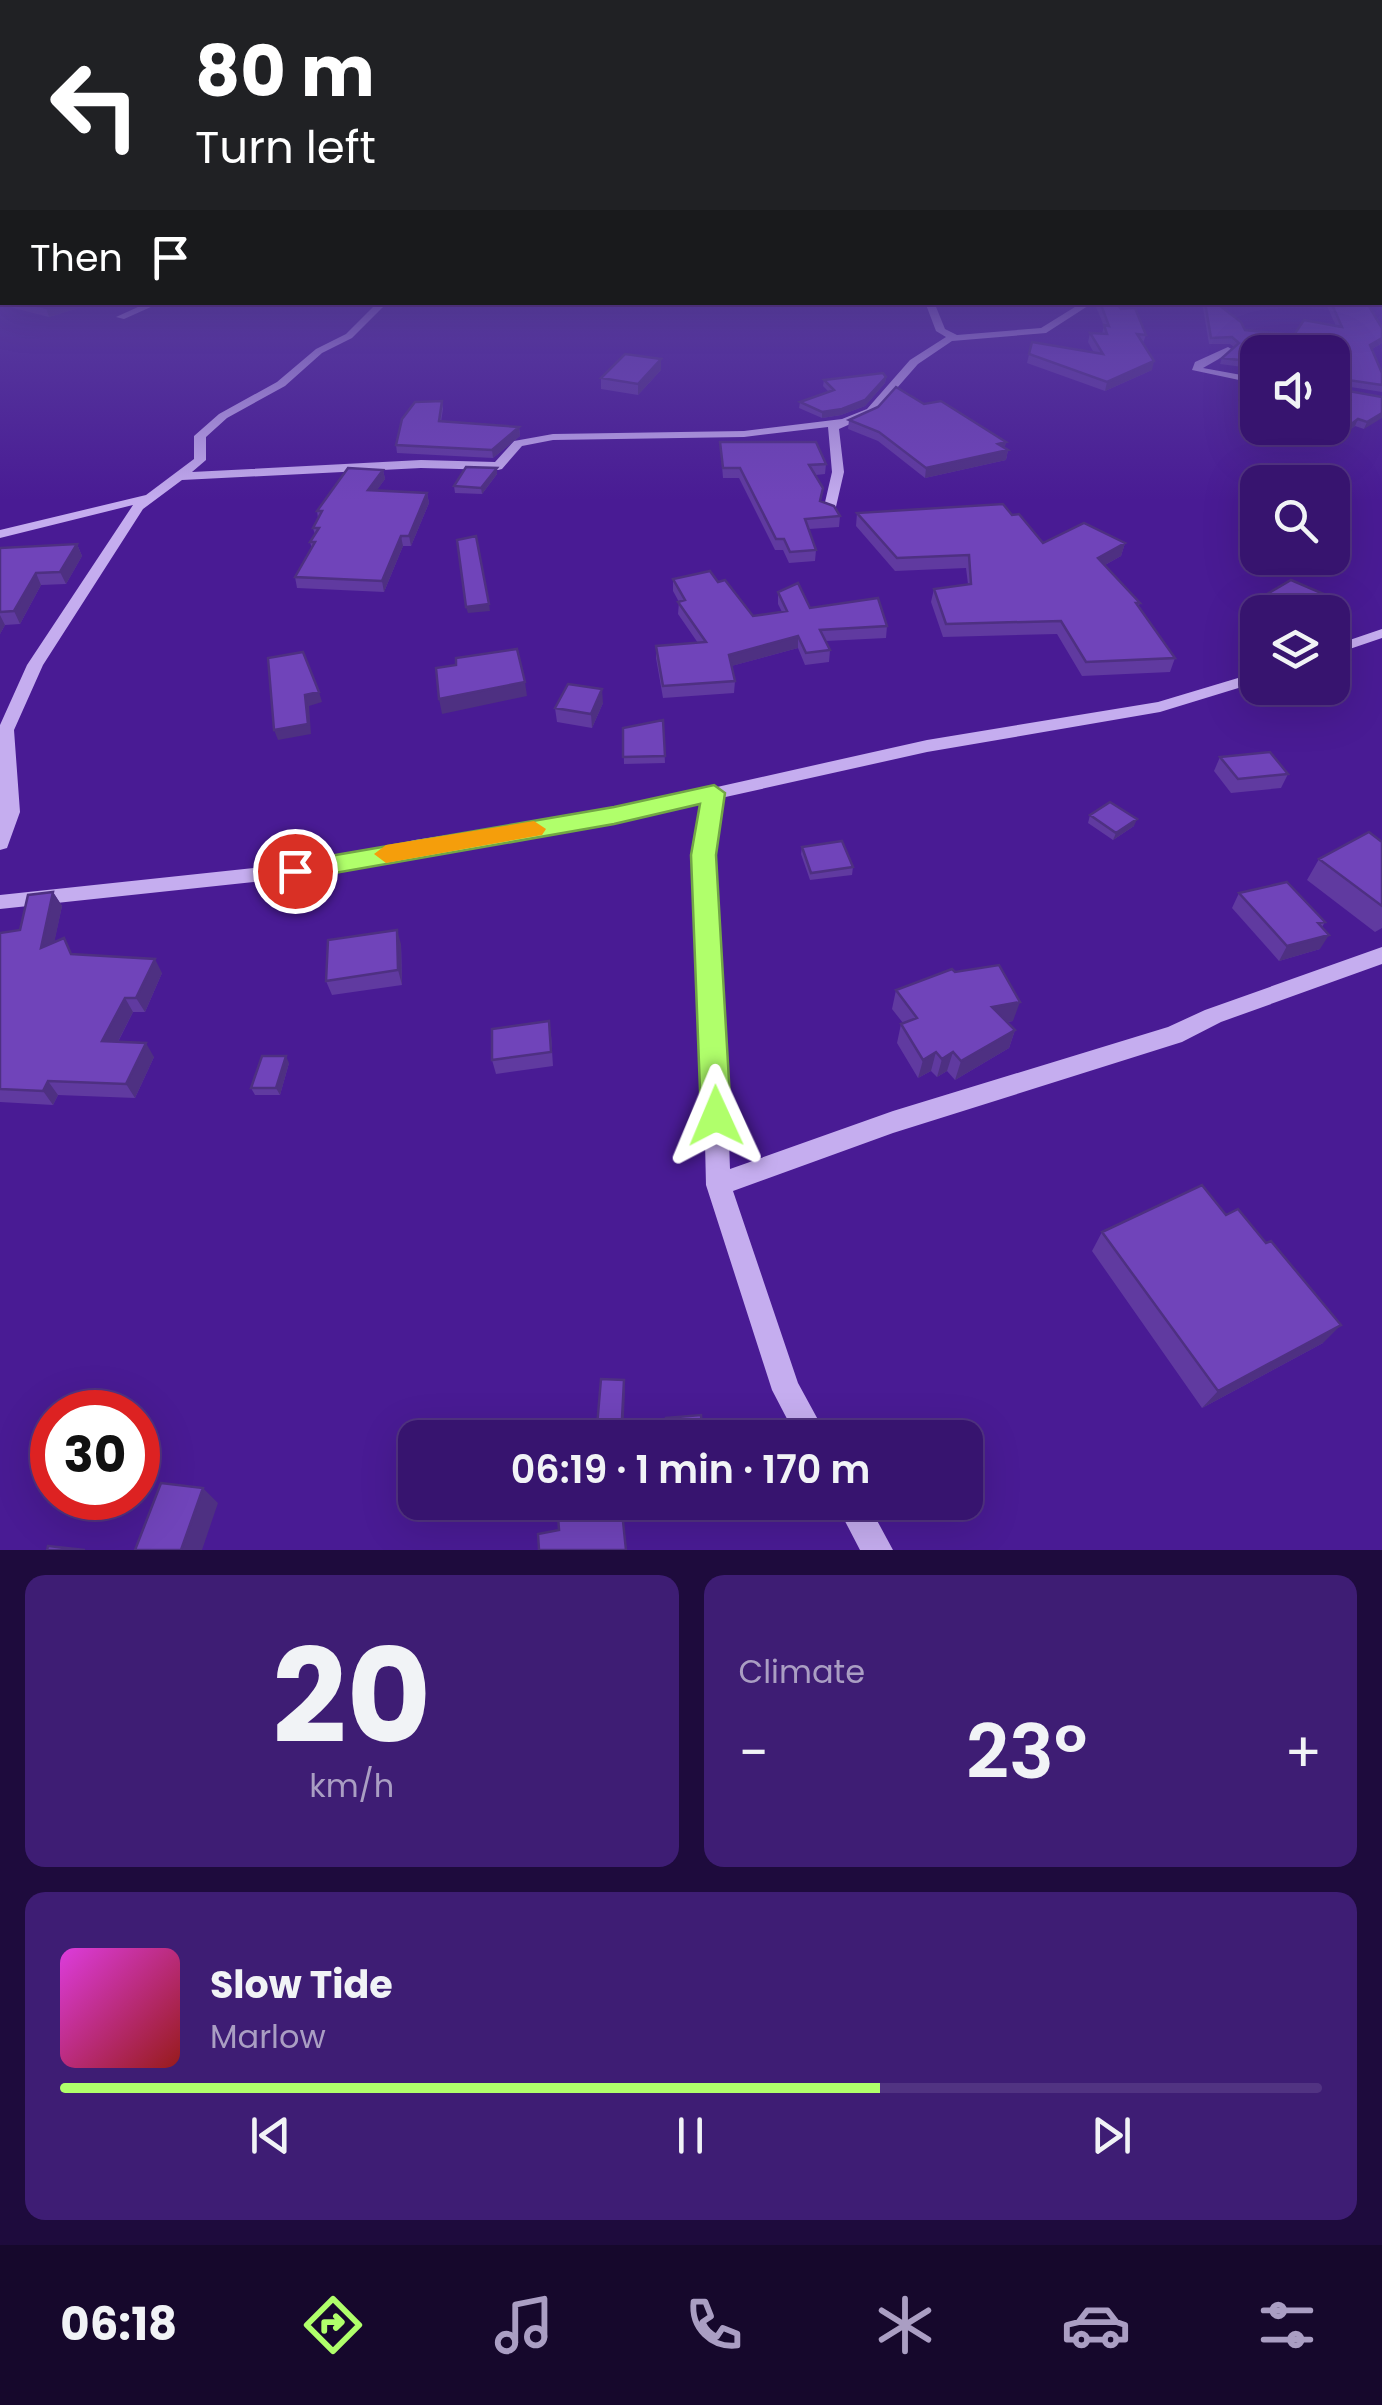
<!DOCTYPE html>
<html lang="en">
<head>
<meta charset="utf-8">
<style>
	:root { --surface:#37146f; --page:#3e1d74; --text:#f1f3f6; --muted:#aa9ec3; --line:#513382; --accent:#b0ff6b }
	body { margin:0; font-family:Poppins,sans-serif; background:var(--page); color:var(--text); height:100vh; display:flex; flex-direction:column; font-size:38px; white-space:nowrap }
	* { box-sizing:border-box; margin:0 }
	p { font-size:32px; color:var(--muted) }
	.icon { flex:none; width:55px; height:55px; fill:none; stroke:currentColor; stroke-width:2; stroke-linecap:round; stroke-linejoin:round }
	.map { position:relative; height:1550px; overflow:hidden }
	.drawer { display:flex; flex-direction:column; gap:25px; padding:25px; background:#1e0b3d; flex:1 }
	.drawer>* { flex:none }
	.banner { position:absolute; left:0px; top:0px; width:1382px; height:305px; box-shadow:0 10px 40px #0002,0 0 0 2px var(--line); background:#202124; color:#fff; overflow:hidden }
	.controls { position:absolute; left:1240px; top:335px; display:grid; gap:20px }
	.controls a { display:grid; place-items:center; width:110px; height:110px; border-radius:20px; background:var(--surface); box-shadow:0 10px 40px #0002,0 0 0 2px var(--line); font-size:50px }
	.speed { position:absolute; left:30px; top:1390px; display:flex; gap:20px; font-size:50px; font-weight:700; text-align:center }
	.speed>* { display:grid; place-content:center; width:130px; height:130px; border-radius:50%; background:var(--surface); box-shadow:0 10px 40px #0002,0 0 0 2px var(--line); line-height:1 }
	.speed .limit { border:15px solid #d22; background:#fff; color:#111 }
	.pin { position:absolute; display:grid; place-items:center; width:85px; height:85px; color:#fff; margin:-42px; border:5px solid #fff; border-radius:50%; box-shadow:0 2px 10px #0007 }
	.me { position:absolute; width:110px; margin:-55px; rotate:359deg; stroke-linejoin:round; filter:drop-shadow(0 0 8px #0008) }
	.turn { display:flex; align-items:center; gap:35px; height:210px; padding:0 30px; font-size:45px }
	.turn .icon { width:130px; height:130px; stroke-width:2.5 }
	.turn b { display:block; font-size:70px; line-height:85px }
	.then { display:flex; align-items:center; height:95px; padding:0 30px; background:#0003; gap:20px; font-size:38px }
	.big { font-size:75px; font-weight:600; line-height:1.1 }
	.drawer .widget { flex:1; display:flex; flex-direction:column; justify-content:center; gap:15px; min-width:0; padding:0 35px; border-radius:20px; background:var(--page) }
	.drawer .dial { align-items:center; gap:0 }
	.dial b { font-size:130px; line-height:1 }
	.song { display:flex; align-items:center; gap:30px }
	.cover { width:120px; height:120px; border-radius:15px; background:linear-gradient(135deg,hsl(300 70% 55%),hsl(0 70% 35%)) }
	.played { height:10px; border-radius:5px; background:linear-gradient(90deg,var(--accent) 65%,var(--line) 65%) }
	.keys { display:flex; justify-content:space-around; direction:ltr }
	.heat { display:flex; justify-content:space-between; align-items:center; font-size:55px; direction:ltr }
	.drawer .tiles { flex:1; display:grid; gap:25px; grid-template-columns:1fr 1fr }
	.widget:last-child { grid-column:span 2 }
	.trip { position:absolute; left:398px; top:1420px; width:585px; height:100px; border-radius:20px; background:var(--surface); box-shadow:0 10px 40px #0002,0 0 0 2px var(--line); font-weight:600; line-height:100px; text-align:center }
	.tab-bar { display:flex; height:160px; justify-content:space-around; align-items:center; background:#16082c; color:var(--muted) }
	.tab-bar .icon { width:70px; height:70px }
	.tab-bar .on { color:var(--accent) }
	.tab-bar b { font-size:45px; color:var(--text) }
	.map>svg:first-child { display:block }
</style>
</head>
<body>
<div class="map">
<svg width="1382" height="1550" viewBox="0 0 1382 1550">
	<rect width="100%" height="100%" fill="#491b94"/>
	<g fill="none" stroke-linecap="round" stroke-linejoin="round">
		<!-- minor -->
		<path fill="#c5adef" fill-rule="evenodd" d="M1380 298H1382V304L1377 302H1380Z
			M149 302H162L124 319 116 317Z
			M378 302H388L352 338 322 353 285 386 227 418 206 437V460L192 472 421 460 495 462 514 441 553 434 744 431 842 419 867 409 910 360 946 337 936 331 925 302H934L945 329 957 335 1041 328 1083 302H1094L1046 333 952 341 918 364 875 413 839 429 844 472 835 511 829 515 823 511 832 472 828 427 744 437 553 440 522 446 502 469 498 470 421 468 182 480 143 509 43 665 14 730 20 812 7 848 0 850V725L27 665 133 505 0 538V530L146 495 194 459V436L219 414 277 382 316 349 346 334Z
			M1228 347 1233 350 1231 352 1203 368 1258 378V384L1192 370 1195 362Z
			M1382 629V638L1332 655V646Z
			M1258 672V682L1160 712 927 752 721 798 713 855 714 917 723 970 730 1169 893 1111 1168 1027 1205 1010 1382 947V964L1221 1022 1182 1042 893 1133 733 1191 798 1383 828 1438H797L772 1390 706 1185 701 970 694 917 695 855 703 802 614 822 415 854 328 874 0 909V895L328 860 415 840 614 810 927 740 1158 702Z
			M835 1502H867L893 1550H860Z"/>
	</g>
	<!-- wall -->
	<path fill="#603aa0" d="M9 302H98L49 317 10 307Z
		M1094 302H1116L1121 309 1146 335 1143 343 1152 370 1105 391 1027 363 1032 342 1094 353 1088 342 1090 333 1102 334 1104 326Z
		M1202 302H1215L1245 330 1294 335 1336 326 1327 306 1328 302H1359L1382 343 1372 349 1382 373V392L1332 384 1258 352V369L1220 364 1222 358 1234 347 1230 344H1209Z
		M661 359V370L638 395 601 389V378Z
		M886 377 885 383 865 406 841 415 822 418 799 408 800 402 829 392 823 386 824 380Z
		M1382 397 1364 429 1355 426 1338 439 1298 428 1287 436 1259 428H1332Z
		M442 401 443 409 441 422 519 427 520 436 493 458 397 453 396 445Z
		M924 404 1006 442 1004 448 1008 450 1006 460 925 478 878 441 848 429 849 420Z
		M720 442 826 464 825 474 816 475 821 502 840 516 839 527 809 529 816 550 815 561 789 563 783 550H775L739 478H723Z
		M497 468V474L482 494 455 493 454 486Z
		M383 470 385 479 376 491 427 493 429 503 411 546H403L384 592 297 588 295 577 312 549 310 542 315 535 313 528 318 518 317 511Z
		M857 513 1012 515 1043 543H1125L1121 556 1105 565 1140 603 1138 607 1175 658 1170 672 1082 676 1057 634 943 637 931 602 934 589 968 584 966 568 895 571 856 526Z
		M77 544 82 556 66 584 41 585 20 624 5 625 0 634V548Z
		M673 579 718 582 753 616 782 612 778 604V592L810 608 887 626 886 638 826 641 830 650 829 662 805 665 798 648 731 666 735 681 734 693 663 698 656 658V646L698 643 678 614 679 602 673 591Z
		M1267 594 1323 602 1308 612H1291L1264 601Z
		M603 703 592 728 557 722 555 708Z
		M663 720 665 763 624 764 623 728Z
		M1220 757 1288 774 1281 788 1231 793 1214 771Z
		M1090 815 1134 826 1113 840 1088 823Z
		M1382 842V928L1375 932 1307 880 1319 859Z
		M802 847 853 867 852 875 810 880 801 854Z
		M53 892 62 906 54 942 73 954 162 973 145 1012H133L118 1042 154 1057 135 1098 58 1095 53 1105 0 1102V933L20 930Z
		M1239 893 1325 922 1322 927 1320 949 1279 961 1232 908Z
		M401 944 402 985 332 995 326 981Z
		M896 990 1013 1021 1008 1022 1015 1030 1009 1048 955 1080 947 1071 937 1077 931 1071 918 1078 897 1043 901 1024 903 1023 892 1009Z
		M551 1035 553 1066 496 1074 492 1060Z
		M289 1063 280 1095H255L251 1088Z
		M1226 1215 1323 1343 1202 1408 1092 1251 1102 1232Z"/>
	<!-- shaded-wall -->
	<path fill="#4e3082" d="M65 302H98L49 317 46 308Z
		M1382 338V343L1367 352 1370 345Z
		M661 359V370L638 395V384Z
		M1154 361 1152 370 1105 391 1107 382Z
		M886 377 885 383 865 406 841 415 822 418V412Z
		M1382 413V418L1364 429 1367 422Z
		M1358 419 1355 426 1338 439 1341 432Z
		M519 427 520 436 493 458 492 450Z
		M1292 428H1299L1287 436 1289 429Z
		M1006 442 1004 451 1008 450 1006 460 925 478 926 468Z
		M497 468V474L482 494 481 488Z
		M383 470 385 479 370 500 368 490Z
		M427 493 429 503 411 546 409 536Z
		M401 536 403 546 384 592 382 581Z
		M1125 543 1121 556 1094 571 1098 558Z
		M77 544 82 556 66 584 60 572Z
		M36 573 41 585 20 624 14 611Z
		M1326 595 1323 602 1308 612H1303Z
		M489 604 490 611 468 613 466 607Z
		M0 615 5 625 0 634Z
		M798 636V648L728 667 729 655Z
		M525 682 527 696 442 714 439 699Z
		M602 689 603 703 592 728 591 714Z
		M319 692 322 702 309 706 311 734 278 740 274 730 305 695Z
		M1137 819 1134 826 1113 840 1116 833Z
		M53 892 62 906 50 963 41 948Z
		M397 930 401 944 402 985 398 970Z
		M1329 935 1320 949 1279 961 1287 946Z
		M155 959 162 973 145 1012 136 998Z
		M125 998 133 1012 111 1055 102 1041Z
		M1020 1002 1013 1021 986 1026 992 1007Z
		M1015 1030 1009 1048 955 1080 961 1061Z
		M146 1043 154 1057 135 1098 126 1084Z
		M936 1052 931 1071 918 1078 923 1060Z
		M953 1052 947 1071 937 1077 942 1059Z
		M286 1056 289 1063 280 1095 276 1088Z
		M48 1081 58 1095 53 1105 43 1091Z
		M1341 1325 1323 1343 1202 1408 1218 1391Z
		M624 1380 625 1391 623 1438H621Z
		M203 1488 218 1503 202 1550H181Z"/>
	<!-- building -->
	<path fill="#7044ba" stroke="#4e3082" stroke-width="2.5" d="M24 302H65L46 308Z
		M1100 302H1116L1121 309 1135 308 1146 335 1137 334 1154 361 1107 382 1029 354 1032 342 1103 354 1090 333 1107 334 1104 325 1109 326Z
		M1205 302H1215L1241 322 1245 330 1294 335 1304 320 1342 327 1331 302 1367 303 1382 328V338L1370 345 1382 373V385L1335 378 1332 384V352H1258V362L1222 358 1239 343 1232 337 1211 338Z
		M625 354 661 359 638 384 601 378Z
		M883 373 886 377 865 400 842 409 822 412 800 402 834 390 824 380Z
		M896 387 924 404 941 401 1006 442 998 444 1008 450 926 468 879 432 849 420 878 407Z
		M1332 388 1382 397V413L1367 422 1358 419 1341 432 1323 428H1332Z
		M442 401 439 421 519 427 492 450 396 445 402 419 415 402Z
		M720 442H816L826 464 809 465 823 488 820 501 834 506 840 516 805 519 816 550 790 552 784 539H776L740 468H723Z
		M466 467 497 468 481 488 454 486Z
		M348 468 383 470 368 490 427 493 409 536H401L382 581 295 577 315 542H310L319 528H313L322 511H317Z
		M1003 504 1012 515 1019 514 1043 543 1084 523 1125 543 1098 558 1140 603H1136L1175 658 1086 662 1061 621 946 624 934 589 971 584 969 555 897 558 857 513Z
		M476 536 489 604 466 607 457 540Z
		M77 544 60 572 36 573 14 611 0 612V548Z
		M710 571 718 582 725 580 753 616 787 611 778 592 798 583 810 608 878 598 887 626 820 630 830 650 806 653 798 636 729 655 735 681 663 686 656 646 706 642 678 602 685 600 673 579Z
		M1291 580 1326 595 1304 610 1267 594Z
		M517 649 525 682 439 699 436 668 456 665V658Z
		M303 652 319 692 305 695 308 724 274 730 268 658Z
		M568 684 602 689 591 714 555 708Z
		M663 720 665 756 623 757V728Z
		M1270 752 1288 774 1238 779 1220 757Z
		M1110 802 1137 819 1116 833 1090 815Z
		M1369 832 1382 842V906L1319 859Z
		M842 841 853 867 811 873 802 847Z
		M1287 882 1325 922 1318 923 1329 935 1287 946 1239 893Z
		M53 892 41 948 64 938 71 954 155 959 136 998H125L102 1041 146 1043 126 1084 48 1081 43 1091 0 1089V933L20 930 28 895Z
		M397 930 398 970 326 981 328 940Z
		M999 965 1020 1002 992 1007 1015 1030 961 1061 953 1052 942 1059 936 1052 923 1060 901 1024 917 1018 896 990 952 969 955 972Z
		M549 1021 551 1052 492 1060V1029Z
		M262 1056H286L276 1088H251Z
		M1202 1185 1226 1215 1238 1209 1266 1243 1271 1241 1341 1325 1218 1391 1102 1232Z
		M601 1379 624 1380 621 1438H596Z
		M701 1415 703 1438H667L666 1418Z
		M161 1483 203 1488 181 1550H135Z
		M557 1502H621L626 1550H539L538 1534 559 1530Z
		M48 1546 85 1550H47Z"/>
	<!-- sky -->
	<linearGradient id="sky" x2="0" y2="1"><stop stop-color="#280f51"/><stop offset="0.57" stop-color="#593f9f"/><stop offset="1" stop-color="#593f9f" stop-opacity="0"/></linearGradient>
	<rect width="1382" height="501" fill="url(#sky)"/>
	<!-- route -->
	<path fill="#b0ff6b" stroke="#72a646" stroke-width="2.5" d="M714 785 725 793 716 855 731 1116 727 1126 716 1130 705 1126 701 1116 691 855 700 804 614 824 295 880 282 871 295 862 614 807Z"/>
	<!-- slow -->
	<path fill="#f59e0b" d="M534 821 546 829 542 835 386 863 374 854 386 845Z"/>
</svg>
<div class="controls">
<a><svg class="icon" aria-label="sound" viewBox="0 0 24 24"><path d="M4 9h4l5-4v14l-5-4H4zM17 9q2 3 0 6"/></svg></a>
<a><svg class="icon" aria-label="search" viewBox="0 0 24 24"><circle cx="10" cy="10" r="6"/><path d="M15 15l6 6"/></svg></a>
<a><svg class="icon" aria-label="layers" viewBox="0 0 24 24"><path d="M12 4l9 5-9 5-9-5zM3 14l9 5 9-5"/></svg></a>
</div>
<div class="speed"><div class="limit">30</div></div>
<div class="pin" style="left:295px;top:871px;background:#d93025"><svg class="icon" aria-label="arrive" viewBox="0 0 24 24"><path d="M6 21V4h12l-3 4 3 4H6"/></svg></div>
<svg class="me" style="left:716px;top:1116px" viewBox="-20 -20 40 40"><path d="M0-17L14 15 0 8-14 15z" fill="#b0ff6b" stroke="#fff" stroke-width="4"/></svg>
<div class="trip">06:19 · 1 min · 170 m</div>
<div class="banner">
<div class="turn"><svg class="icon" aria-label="left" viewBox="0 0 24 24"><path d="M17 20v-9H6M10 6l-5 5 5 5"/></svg><div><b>80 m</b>Turn left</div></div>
<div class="then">Then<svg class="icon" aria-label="arrive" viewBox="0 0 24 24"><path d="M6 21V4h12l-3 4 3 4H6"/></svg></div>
</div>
</div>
<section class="drawer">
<div class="tiles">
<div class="widget dial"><b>20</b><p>km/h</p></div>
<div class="widget"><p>Climate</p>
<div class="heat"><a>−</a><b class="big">23°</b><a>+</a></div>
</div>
<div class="widget">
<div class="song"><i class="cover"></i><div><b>Slow Tide</b><p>Marlow</p></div></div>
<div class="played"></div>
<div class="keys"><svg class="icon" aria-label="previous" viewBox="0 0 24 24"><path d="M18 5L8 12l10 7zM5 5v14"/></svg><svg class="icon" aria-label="pause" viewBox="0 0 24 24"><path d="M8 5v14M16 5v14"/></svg><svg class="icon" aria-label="next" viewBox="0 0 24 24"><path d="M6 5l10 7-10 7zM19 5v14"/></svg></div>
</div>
</div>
</section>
<nav class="tab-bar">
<b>06:18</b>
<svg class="icon on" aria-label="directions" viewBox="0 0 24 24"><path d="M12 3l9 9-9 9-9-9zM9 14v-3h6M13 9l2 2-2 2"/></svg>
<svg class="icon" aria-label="music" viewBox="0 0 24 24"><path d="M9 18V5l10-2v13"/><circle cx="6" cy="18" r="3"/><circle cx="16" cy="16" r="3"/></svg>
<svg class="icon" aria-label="phone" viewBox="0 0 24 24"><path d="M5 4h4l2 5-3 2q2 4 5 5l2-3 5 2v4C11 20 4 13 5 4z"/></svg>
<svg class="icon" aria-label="climate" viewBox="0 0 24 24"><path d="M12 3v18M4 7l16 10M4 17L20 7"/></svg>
<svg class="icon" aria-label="car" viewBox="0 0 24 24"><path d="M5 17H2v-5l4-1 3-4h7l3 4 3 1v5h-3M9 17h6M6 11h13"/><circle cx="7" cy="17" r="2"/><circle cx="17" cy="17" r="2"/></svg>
<svg class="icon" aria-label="filters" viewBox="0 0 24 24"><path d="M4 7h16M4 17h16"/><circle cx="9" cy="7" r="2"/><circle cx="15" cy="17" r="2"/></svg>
</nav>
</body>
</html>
